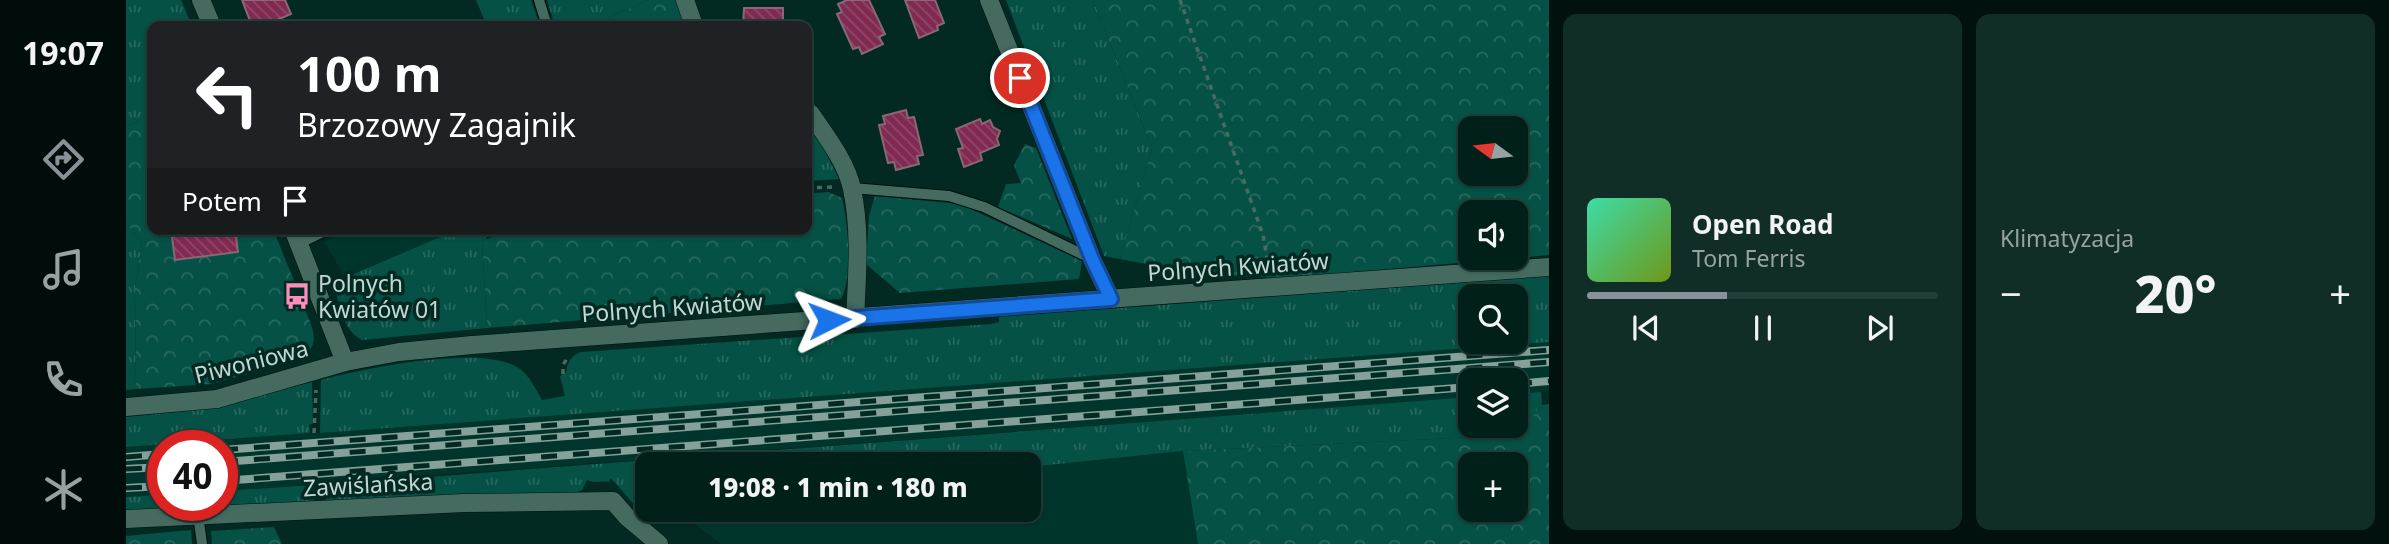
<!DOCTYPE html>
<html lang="pl">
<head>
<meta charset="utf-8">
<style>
	:root { --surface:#02201a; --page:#102d27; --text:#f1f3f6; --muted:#96a3a2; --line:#233e39; --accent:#8c9099 }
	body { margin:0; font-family:"Noto Sans",sans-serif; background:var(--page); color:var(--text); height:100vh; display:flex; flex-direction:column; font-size:26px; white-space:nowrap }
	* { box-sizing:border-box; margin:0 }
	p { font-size:23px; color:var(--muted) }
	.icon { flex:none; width:38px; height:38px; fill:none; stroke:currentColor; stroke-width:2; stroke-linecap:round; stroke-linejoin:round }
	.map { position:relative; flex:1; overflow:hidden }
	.drawer { display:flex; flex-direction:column; gap:14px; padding:14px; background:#01120e; width:840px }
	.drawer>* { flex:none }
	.guide { position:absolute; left:21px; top:21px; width:665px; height:214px; border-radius:14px; box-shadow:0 2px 5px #0004,0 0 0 2px var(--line); background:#202124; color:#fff; overflow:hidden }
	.needle { width:46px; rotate:285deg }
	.buttons { position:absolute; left:1332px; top:116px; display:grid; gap:14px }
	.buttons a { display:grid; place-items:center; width:70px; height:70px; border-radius:14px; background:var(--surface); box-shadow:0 2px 5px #0004,0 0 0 2px var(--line); font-size:35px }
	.speed { position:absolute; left:21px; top:430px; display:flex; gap:14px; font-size:35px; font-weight:700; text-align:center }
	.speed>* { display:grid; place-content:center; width:91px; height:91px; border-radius:50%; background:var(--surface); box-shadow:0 2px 5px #0004,0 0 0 2px var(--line); line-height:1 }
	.speed .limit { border:10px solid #d22; background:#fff; color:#111 }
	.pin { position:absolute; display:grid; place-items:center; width:60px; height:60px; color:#fff; margin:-30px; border:4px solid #fff; border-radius:50%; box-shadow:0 2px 7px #0007 }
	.me { position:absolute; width:77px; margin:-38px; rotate:87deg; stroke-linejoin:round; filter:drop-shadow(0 0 5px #0008) }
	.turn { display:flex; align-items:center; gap:24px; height:147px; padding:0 35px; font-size:32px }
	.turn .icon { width:91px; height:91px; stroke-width:2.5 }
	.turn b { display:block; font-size:49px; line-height:60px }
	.then { display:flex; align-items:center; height:66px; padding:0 35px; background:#0003; gap:14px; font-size:26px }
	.big { font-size:52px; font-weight:800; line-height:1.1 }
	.drawer .card { flex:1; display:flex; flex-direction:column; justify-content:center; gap:10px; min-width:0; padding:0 24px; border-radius:14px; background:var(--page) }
	.song { display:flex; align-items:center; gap:21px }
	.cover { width:84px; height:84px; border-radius:10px; background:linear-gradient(135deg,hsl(160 70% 55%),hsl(80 70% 35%)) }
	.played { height:7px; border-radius:4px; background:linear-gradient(90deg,var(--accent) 40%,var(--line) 40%) }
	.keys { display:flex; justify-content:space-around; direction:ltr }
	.heat { display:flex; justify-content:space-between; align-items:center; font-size:38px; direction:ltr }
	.drawer .tiles { flex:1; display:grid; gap:14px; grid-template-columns:repeat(2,1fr) }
	.trip { position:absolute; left:509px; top:452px; width:406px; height:70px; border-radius:14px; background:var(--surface); box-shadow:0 2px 5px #0004,0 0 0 2px var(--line); font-weight:800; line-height:70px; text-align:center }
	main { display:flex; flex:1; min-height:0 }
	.tab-bar { display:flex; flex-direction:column; width:126px; justify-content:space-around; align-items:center; background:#010d0a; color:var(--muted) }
	.tab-bar .icon { width:49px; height:49px }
	.tab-bar .active { color:var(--accent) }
	.tab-bar b { font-size:32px; color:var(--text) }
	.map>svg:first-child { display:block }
</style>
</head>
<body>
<main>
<nav class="tab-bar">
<b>19:07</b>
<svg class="icon active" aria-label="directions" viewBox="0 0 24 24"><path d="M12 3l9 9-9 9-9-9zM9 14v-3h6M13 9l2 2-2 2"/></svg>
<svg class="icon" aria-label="music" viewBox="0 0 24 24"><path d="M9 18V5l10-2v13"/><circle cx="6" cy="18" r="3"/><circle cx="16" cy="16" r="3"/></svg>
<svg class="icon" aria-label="phone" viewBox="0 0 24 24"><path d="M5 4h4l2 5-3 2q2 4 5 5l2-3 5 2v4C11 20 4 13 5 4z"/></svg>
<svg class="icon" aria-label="climate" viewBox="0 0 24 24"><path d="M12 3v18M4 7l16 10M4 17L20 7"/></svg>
</nav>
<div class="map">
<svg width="1423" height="544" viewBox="0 0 1423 544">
	<defs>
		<pattern id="grass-tufts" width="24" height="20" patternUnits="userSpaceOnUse" patternTransform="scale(1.75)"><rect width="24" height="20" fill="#055145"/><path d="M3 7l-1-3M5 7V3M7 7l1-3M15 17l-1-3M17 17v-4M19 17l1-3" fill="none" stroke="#28695f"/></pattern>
		<pattern id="forest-crowns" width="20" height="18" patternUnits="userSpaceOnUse" patternTransform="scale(1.75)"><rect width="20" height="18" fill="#055145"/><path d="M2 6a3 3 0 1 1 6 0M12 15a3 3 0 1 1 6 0" fill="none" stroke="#28695f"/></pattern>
		<pattern id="building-back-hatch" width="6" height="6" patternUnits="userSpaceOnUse" patternTransform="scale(1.75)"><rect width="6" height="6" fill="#802a52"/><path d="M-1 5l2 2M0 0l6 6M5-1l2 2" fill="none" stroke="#90486a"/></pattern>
	</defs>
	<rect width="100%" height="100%" fill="#022a22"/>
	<!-- built -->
	<path fill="#00352b" d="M224 229H333L220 279 198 242Z
		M1423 342V391L1390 394V380H1344V397L96 491V446H37V495L0 497V447Z
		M1057 451 1072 544H595L549 509H903V467Z"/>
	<!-- grass -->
	<path fill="url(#grass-tufts)" fill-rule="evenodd" d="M0 0H55L66 26H26V115L0 126Z
		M350 0H405L414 26H361Z
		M421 0H523L463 26H429Z
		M880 0H967L1026 148 994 259 978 256Z
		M681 120 688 129 713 179 681 181Z
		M0 223 16 243 9 288 10 389 0 390Z
		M333 229H357L361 239 356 241 361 328 236 340C216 330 214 303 207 283Z
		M1423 276V342L194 433 195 380C237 369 358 343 394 369 403 375 410 390 416 400L439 396 434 376 440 372C442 361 445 356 455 352L865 324 873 322V317ZM1344 296H1390V341H1344Z
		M186 382 187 423 183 425 184 433 0 447V417L80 409Z
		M1415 392 1416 405 1391 435 1057 451 903 467V464H522L521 506 510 507 486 479 483 480 484 482C476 480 470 484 461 480L456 490 451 492 201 504 197 485 1344 397V425H1390V394Z
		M187 485 189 505 0 510V497L37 495V506H96V491Z"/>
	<!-- forest -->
	<path fill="url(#forest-crowns)" fill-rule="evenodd" d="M523 0H551L561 26H463Z
		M967 0H1423V255L1161 278 1077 275 994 259 1026 148ZM1344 128H1390V173H1344ZM1344 212H1390V257H1344Z
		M26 115V229H147L171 288 166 290 171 304 176 302C185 326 200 346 170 360L86 384 10 389 9 288 16 243 0 223V126Z
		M899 144 910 148 946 239 872 207 880 184 895 183 888 165Z
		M702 192 716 198C722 225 728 274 715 299L361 328 356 241 388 229H681V194Z
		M749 196 834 204 956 261 953 279 774 293 740 264 743 216Z
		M1423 404V544H1072L1057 451 1391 435 1416 405ZM1344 464H1390V509H1344Z
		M148 527 156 544H86L85 531Z
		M65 530 66 544H0V536Z"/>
	<!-- building -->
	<path fill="url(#building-back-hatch)" stroke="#896874" stroke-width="2" d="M116 0H159L165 14 137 26H126Z
		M721 0H743L759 34 753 37 757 44 736 54 733 47 727 49 711 14 716 12 712 4Z
		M779 0H809L818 23 811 26 812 30 793 38Z
		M618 8H657V26H617Z
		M780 110 782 118 788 117 797 155 791 156 793 164 770 170 768 162 762 163 753 125 759 124 757 116Z
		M854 119 856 124 864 120 867 127 874 131 871 139 873 145 854 153 856 160 838 167 832 149 837 148 830 129Z
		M45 229H109L112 252 49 260Z"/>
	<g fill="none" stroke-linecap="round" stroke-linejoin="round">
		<defs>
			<path id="service" d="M413 0 421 26
				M726 188 823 196 858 207 966 259
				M172 244 203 229
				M72 514 76 544"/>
			<path id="minor" d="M559 0 568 26
				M863 0 966 259 985 299
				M681 111 685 114C700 136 721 163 726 189 735 231 731 277 729 319
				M0 407 91 399 219 362
				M0 519 338 503 487 501 501 517 533 544"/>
			<path id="tertiary" d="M75 0 86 26
				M167 229 219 362 273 352 346 345 1423 267"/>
		</defs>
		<!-- service casing -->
		<use href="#service" stroke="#00110c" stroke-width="12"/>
		<!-- minor casing -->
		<use href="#minor" stroke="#00110c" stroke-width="19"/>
		<!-- tertiary casing -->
		<use href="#tertiary" stroke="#00110c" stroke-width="19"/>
		<!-- path -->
		<path stroke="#496a63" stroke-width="3.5" stroke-dasharray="5 5" stroke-linecap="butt" d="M1054 0 1137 235 1143 269
			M681 188 707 187
			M437 374V365L442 357
			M188 433 190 390"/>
		<!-- service -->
		<use href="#service" stroke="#456b61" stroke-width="10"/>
		<!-- minor -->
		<use href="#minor" stroke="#456b61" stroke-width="18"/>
		<!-- tertiary -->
		<use href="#tertiary" stroke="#456b61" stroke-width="18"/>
		<defs>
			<path id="rail" d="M1390 384 1423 381
				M96 450 1423 350
				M0 457 37 454
				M96 462 1423 362
				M0 469 37 467
				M96 481 1344 387
				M0 488 37 486"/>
		</defs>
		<!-- rail casing -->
		<use href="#rail" stroke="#86a09a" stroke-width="8"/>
		<!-- rail -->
		<use href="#rail" stroke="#022a22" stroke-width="5" stroke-dasharray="16" stroke-linecap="butt"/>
	</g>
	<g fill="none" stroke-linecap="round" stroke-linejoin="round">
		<defs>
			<path id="route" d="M703 320 985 299 966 259 894 78"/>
		</defs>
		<!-- route casing -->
		<use href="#route" stroke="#114b97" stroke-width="18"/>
		<!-- route -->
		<use href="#route" stroke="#1a73e8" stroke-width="12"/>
	</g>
	<!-- icons -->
	<defs>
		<symbol id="bus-bare" viewBox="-9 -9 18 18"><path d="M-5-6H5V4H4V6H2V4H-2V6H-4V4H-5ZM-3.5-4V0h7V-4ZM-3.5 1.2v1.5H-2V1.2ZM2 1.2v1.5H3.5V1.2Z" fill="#fe8ebc" stroke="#022a22" stroke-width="2.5" paint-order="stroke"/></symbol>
	</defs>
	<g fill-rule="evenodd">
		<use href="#bus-bare" x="152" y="277" width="38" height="38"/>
	</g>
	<g text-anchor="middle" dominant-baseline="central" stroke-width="7" stroke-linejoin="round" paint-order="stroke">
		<!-- street labels -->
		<g font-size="23" fill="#c3d7d2" stroke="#022a22">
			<text transform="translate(1112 266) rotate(-4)">Polnych Kwiatów</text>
			<text transform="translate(546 307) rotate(-4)">Polnych Kwiatów</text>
			<text transform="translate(125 361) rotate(-14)">Piwoniowa</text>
			<text transform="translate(242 484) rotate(-3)">Zawiślańska</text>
		</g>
		<!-- poi labels -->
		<g font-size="23" fill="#c3d7d2" stroke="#022a22" text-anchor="start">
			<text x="192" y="283">Polnych<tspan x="192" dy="26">Kwiatów 01</tspan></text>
		</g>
	</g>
</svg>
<div class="buttons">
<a><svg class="needle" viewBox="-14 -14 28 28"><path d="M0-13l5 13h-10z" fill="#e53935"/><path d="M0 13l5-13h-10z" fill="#96a3a2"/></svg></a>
<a><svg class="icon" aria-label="sound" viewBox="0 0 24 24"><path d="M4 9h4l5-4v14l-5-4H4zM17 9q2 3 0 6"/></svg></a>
<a><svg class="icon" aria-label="search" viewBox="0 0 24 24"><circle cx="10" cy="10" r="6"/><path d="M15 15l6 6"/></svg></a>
<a><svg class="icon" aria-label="layers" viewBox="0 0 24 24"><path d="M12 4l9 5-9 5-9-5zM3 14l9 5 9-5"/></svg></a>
<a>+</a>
</div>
<div class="speed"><div class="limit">40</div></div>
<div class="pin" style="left:894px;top:78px;background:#d93025"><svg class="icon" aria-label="arrive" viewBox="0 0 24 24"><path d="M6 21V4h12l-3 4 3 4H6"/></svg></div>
<svg class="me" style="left:703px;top:320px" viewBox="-20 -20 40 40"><path d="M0-17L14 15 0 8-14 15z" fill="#1a73e8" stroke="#fff" stroke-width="4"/></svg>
<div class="trip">19:08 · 1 min · 180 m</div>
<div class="guide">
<div class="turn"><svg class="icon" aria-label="left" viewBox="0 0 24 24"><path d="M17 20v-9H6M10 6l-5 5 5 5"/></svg><div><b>100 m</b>Brzozowy Zagajnik</div></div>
<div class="then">Potem<svg class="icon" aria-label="arrive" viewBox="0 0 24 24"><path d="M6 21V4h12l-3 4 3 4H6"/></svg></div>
</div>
</div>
<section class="drawer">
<div class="tiles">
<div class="card">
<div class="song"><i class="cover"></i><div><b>Open Road</b><p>Tom Ferris</p></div></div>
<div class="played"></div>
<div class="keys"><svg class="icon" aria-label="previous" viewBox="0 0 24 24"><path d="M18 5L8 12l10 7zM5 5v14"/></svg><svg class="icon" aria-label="pause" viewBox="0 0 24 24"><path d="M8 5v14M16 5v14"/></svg><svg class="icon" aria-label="next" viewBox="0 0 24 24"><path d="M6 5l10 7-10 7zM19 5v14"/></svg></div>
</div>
<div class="card"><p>Klimatyzacja</p>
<div class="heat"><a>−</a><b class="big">20°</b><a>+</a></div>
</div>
</div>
</section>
</main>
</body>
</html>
